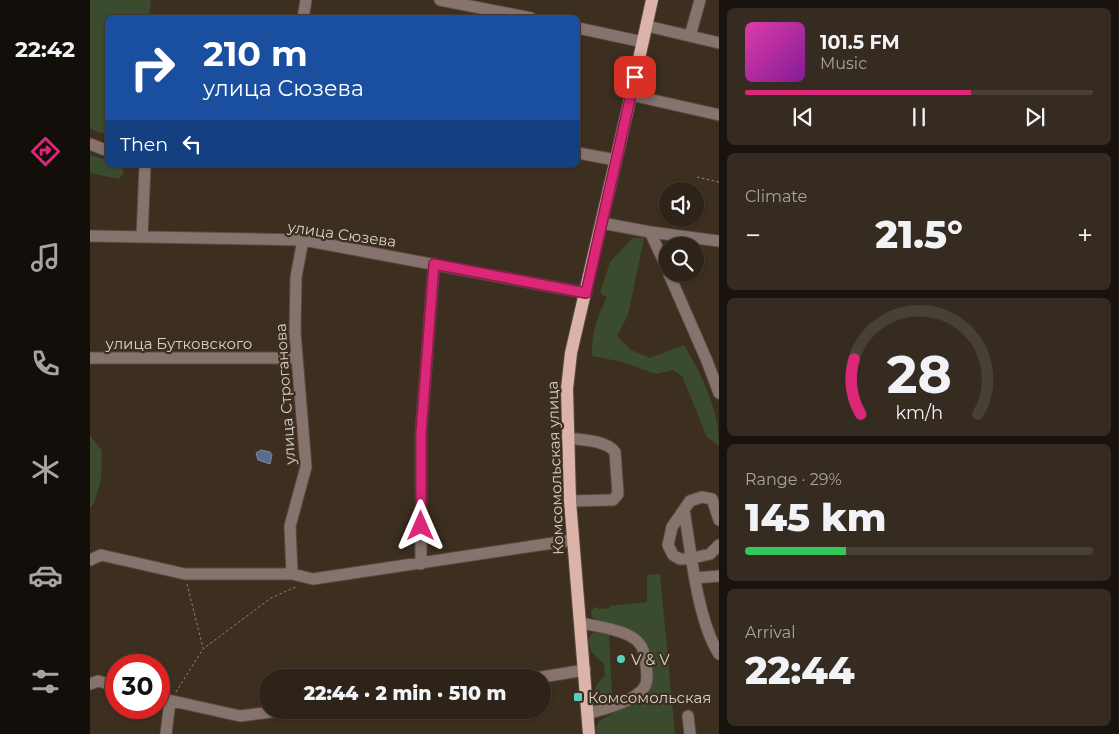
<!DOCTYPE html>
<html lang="en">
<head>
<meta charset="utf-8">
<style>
	:root { --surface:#2d2318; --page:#352b21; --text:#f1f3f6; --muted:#a7a4a2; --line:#484037; --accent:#db2777 }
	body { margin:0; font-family:Montserrat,sans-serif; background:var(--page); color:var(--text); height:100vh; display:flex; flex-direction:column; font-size:19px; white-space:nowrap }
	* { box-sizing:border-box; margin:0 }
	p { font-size:16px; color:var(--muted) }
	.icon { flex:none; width:28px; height:28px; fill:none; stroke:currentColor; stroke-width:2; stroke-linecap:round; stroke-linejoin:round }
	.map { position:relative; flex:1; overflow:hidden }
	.drawer { display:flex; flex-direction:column; gap:8px; padding:8px; background:#19130d; width:400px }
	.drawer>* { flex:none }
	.guide { position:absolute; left:15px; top:15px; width:475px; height:152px; border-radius:8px; box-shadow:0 1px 4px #0004,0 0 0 1px var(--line); background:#1a4fa0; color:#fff; overflow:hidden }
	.fabs { position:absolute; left:569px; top:182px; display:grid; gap:10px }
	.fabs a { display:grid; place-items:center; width:45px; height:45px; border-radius:50%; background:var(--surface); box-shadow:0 1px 4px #0004,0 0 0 1px var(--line); font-size:25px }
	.speed { position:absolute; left:15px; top:654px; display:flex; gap:10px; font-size:25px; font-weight:700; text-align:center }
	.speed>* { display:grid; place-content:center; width:65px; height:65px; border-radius:50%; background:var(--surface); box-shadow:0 1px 4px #0004,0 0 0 1px var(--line); line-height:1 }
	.speed .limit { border:8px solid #d22; background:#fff; color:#111 }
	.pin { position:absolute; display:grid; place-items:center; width:42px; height:42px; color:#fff; margin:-21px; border-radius:10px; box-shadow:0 2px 8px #0006 }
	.me { position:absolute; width:55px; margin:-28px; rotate:0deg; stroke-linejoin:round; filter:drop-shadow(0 0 4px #0008) }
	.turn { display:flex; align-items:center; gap:18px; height:105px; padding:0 15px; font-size:22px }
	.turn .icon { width:65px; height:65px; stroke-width:2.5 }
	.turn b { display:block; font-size:35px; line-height:42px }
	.then { display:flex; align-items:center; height:48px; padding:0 15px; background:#0003; gap:10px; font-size:19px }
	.big { font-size:38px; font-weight:800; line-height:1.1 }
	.drawer .tile { flex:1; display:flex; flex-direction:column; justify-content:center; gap:8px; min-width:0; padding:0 18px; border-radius:8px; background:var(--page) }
	.drawer .dial { align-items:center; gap:0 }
	.dial svg { height:130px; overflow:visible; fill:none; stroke:var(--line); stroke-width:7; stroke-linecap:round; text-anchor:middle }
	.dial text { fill:var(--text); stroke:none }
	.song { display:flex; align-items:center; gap:15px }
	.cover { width:60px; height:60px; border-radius:8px; background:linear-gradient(135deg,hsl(320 70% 55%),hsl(290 70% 35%)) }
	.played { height:5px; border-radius:2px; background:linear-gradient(90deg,var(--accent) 65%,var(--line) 65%) }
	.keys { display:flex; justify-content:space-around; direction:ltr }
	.heat { display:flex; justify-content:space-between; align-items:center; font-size:28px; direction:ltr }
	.charge { height:8px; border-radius:4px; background:linear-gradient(90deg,#34c759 29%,var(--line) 0) }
	.trip { position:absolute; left:169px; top:669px; width:292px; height:50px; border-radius:25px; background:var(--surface); box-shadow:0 1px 4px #0004,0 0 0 1px var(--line); font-weight:800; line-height:50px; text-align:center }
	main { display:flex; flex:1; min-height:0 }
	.tab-bar { display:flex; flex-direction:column; width:90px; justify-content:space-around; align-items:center; background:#120e0a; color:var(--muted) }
	.tab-bar .icon { width:35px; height:35px }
	.tab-bar .active { color:var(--accent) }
	.tab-bar b { font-size:22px; color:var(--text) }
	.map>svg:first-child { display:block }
</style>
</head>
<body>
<main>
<nav class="tab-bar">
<b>22:42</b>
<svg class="icon active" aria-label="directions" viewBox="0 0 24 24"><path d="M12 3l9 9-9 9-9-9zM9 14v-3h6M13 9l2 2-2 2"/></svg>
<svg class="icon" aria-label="music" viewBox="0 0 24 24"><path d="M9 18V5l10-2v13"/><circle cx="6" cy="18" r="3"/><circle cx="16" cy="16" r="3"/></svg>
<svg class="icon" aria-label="phone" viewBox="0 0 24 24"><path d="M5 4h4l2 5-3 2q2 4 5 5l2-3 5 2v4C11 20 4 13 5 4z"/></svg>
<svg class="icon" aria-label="climate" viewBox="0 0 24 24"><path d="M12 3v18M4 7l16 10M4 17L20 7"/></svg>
<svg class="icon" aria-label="car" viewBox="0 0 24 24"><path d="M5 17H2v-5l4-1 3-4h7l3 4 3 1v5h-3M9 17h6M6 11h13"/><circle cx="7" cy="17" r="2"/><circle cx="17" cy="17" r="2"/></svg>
<svg class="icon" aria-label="filters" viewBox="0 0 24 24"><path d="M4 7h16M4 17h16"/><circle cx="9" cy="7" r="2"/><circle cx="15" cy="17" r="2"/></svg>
</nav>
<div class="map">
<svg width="629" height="734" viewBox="0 0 629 734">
	<rect width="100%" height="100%" fill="#3c2f20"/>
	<!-- green -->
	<path fill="#3b4c2e" d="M0 0H61L59 17 18 18 17 135 0 129Z
		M0 155 17 160 18 165H29L34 171 29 179 0 173Z
		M543 238H554L538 315 527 336 541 350 560 358 594 345C612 376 629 409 629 446L617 437 592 376 583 370 566 374 533 362 502 356C502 330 506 320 517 297L510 293 520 262Z
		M0 435 12 451 11 480 4 503 0 508Z
		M570 574 585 734H507L506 728 509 721C536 705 570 693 561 654 558 645 555 637 546 632 536 626 515 624 502 617L501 611 504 608 509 607V609L520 608V606L557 602V575Z
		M510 630 519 635 522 696 520 700 512 703 505 701C501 688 508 684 515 675L514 664C511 661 508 659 505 656 496 646 496 632 510 630Z"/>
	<!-- water -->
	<path fill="#5a6b8d" stroke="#808a9f" d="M171 450 180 452 182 455 180 464 168 460 166 453Z"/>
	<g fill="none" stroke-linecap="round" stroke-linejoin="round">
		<defs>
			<path id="minor" d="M350 0 441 18
				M213 18 216 0
				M557 26 629 43
				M488 28 553 42
				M600 36 610 0
				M541 95 629 115
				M0 144 18 151
				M488 153 526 160
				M512 223 560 232 629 241
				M560 232 578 270
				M0 236 213 240 496 293
				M52 237 55 165
				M579 274 617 361 629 393
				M0 358H207
				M477 438C492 440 516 440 525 452L528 494 523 500 480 501
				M594 510C601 551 607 620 629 654
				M629 520 622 499 612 497 600 501 582 527 578 545 583 555 590 559 603 558 620 554 629 545
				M0 560 11 555 95 574H202L223 579 483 540
				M331 564V433L344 264
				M202 574 200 526 216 467 205 332 206 277 213 240
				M605 578 629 576
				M491 623C505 626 522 628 536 634 548 639 554 646 555 659 556 667 559 679 555 686 546 702 513 709 497 714
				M446 678 495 670
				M0 684 8 681 26 686
				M69 698 150 716 197 710
				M598 716 600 734
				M76 734 80 701"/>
			<path id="major" d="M499 734 480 501 477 389 481 353 541 95 562 0"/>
		</defs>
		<!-- minor casing -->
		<use href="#minor" stroke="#584c3e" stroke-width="13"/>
		<!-- major casing -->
		<use href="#major" stroke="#584c3e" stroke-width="14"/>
		<!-- path -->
		<path stroke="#92877b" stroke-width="1" stroke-dasharray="2.5 2.5" stroke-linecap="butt" d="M607 177 629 182
			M97 584 113 648
			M86 692 113 649 181 598 208 586"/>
		<!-- minor -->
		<use href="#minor" stroke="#87736e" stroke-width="11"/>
		<!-- major -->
		<use href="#major" stroke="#dcb3a9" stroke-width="12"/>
	</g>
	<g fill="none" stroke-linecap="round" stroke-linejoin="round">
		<defs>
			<path id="route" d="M331 526V433L344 264 496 293 545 77"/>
		</defs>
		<!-- route casing -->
		<use href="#route" stroke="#8e194d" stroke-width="12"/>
		<!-- route -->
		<use href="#route" stroke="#db2777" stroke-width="9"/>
	</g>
	<!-- markers -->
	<g fill="#59cebe" stroke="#3c2f20" stroke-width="2">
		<circle cx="531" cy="659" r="5"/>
		<rect x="483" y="692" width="10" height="10" rx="2.5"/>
	</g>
	<g text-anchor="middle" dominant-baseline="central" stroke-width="4.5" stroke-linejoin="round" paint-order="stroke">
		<!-- street labels -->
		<g font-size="15" fill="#dad1c8" stroke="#3c2f20">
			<text transform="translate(252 234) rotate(8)">улица Сюзева</text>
			<text x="89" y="343">улица Бутковского</text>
			<text transform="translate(195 394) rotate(-94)">улица Строганова</text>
			<text transform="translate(465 468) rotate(-92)">Комсомольская улица</text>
		</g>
		<!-- poi labels -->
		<g font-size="15" fill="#dad1c8" stroke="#3c2f20" text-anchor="start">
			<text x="541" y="659">V &amp; V</text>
			<text x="498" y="697">Комсомольская</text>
		</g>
	</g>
</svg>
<div class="fabs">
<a><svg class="icon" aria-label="sound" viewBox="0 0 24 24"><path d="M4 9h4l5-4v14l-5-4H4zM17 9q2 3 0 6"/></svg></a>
<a><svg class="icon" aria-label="search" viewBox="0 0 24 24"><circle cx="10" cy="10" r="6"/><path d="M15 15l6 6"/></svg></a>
</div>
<div class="speed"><div class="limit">30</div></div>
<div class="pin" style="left:545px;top:77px;background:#d93025"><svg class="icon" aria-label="arrive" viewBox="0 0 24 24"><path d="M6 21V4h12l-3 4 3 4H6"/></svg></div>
<svg class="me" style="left:331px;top:526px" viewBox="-20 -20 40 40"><path d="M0-17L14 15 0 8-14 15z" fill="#db2777" stroke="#fff" stroke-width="4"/></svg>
<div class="trip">22:44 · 2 min · 510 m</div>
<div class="guide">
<div class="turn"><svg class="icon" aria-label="right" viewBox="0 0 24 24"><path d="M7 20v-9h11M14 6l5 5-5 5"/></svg><div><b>210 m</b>улица Сюзева</div></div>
<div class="then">Then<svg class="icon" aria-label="left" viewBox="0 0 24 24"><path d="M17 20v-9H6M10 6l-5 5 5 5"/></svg></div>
</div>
</div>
<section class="drawer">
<div class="tile">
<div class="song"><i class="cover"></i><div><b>101.5 FM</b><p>Music</p></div></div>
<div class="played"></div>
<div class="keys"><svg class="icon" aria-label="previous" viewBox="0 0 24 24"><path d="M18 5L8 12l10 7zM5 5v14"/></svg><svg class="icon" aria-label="pause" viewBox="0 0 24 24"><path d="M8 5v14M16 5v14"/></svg><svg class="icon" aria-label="next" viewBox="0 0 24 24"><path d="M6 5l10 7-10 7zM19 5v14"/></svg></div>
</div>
<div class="tile"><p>Climate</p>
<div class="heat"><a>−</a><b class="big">21.5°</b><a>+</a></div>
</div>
<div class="tile dial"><svg viewBox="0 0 100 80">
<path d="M14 69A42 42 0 1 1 86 69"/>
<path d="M14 69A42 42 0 0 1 10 35" stroke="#db2777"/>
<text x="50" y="56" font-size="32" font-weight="700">28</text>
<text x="50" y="72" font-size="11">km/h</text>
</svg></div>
<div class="tile"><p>Range · 29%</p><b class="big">145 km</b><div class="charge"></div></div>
<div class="tile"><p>Arrival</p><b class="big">22:44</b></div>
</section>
</main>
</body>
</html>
